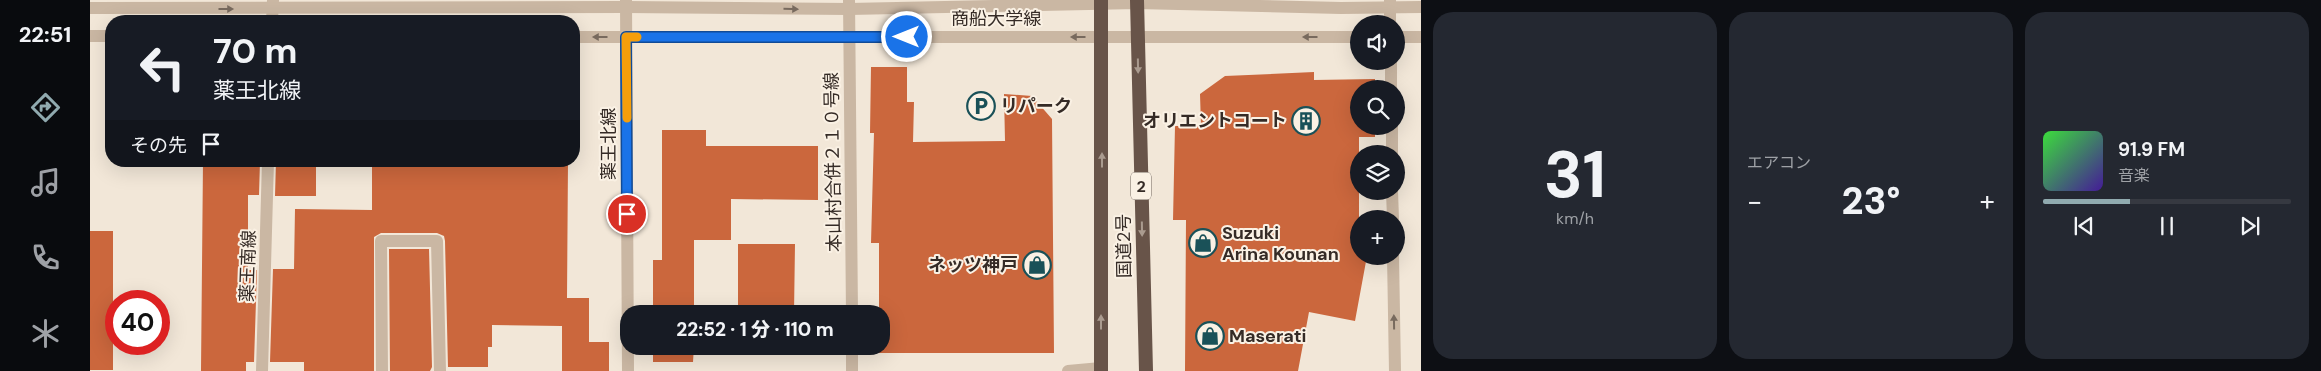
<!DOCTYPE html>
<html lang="ja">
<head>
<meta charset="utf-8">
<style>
	:root { --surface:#171b24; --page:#242831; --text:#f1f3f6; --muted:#9ea1a6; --line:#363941; --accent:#90aaaf }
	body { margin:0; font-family:"DM Sans","Noto Sans JP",sans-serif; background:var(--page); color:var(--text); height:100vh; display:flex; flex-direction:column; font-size:19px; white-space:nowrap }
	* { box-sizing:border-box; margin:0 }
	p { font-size:16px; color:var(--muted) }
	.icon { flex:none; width:28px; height:28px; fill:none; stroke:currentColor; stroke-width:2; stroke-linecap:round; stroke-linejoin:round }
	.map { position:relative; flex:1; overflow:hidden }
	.details { display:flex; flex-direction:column; gap:12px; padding:12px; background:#0d0f14; width:900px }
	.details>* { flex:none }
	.guide { position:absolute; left:15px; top:15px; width:475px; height:152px; border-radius:20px; box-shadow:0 5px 20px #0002; background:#171b24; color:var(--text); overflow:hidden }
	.controls { position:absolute; left:1260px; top:15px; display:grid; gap:10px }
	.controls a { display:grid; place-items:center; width:55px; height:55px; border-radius:50%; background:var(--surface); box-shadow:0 5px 20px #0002; font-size:25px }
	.speed { position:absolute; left:15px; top:290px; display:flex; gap:10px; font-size:25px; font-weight:700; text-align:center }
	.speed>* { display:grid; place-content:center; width:65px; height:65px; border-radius:50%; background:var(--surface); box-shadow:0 5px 20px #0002; line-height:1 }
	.speed .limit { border:8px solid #d22; background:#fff; color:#111 }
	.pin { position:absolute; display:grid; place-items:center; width:42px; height:42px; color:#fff; margin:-21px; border:2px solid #fff; border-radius:50%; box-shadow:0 1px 5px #0007 }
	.me { position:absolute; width:55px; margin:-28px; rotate:270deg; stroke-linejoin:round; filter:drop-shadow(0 0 4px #0008) }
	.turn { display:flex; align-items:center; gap:18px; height:105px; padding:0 25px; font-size:22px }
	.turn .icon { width:65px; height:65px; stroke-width:2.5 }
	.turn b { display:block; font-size:35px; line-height:42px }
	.then { display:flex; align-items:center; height:48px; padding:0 25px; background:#0003; gap:10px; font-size:19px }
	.big { font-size:38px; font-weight:800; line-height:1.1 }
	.details .widget { flex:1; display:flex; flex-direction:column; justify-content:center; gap:8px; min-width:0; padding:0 18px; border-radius:20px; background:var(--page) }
	.details .dial { align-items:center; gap:0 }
	.dial b { font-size:65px; line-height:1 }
	.song { display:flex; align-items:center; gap:15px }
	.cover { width:60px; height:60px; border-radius:8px; background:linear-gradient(135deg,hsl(120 70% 55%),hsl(260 70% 35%)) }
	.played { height:5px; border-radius:2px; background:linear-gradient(90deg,var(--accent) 35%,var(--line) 35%) }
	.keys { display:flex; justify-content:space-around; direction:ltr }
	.heat { display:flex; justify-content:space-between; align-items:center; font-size:28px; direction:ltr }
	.details .tiles { flex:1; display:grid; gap:12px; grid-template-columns:repeat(3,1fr) }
	.trip { position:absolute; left:530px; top:305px; width:270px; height:50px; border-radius:20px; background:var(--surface); box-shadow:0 5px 20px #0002; font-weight:800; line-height:50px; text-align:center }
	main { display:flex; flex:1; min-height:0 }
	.dock { display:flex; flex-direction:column; width:90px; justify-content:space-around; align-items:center; background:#090b0e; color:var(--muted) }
	.dock .icon { width:35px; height:35px }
	.dock .selected { color:var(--accent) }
	.dock b { font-size:22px; color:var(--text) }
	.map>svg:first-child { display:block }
</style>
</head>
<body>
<main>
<nav class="dock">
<b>22:51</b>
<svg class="icon selected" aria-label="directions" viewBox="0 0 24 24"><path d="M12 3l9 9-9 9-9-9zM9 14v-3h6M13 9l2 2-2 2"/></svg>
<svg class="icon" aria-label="music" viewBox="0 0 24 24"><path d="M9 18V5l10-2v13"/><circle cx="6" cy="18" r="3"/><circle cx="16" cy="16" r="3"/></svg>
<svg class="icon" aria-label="phone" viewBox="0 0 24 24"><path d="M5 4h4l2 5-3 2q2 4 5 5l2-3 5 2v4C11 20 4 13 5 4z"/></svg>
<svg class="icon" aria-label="climate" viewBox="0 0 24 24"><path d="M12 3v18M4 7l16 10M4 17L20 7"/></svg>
</nav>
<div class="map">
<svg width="1331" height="371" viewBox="0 0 1331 371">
	<rect width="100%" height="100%" fill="#f2e7d8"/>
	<!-- building -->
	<path fill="#cb673d" d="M781 67H817V102H824L823 142 915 141 914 94 942 96 962 119 964 353H789V346H791V314H789V243H781L784 133H780Z
		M1224 72V80L1285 79V89H1269V126H1285V137H1269V256H1277L1265 321 1219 312 1208 371H1095L1096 220H1083L1085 126H1111L1110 94 1135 76Z
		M572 130H616V146H728V200L641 199V240H604V314H563V260H572Z
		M113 161H170L169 195H158V270H167L164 362H156V371H111Z
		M186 161H226V196H185Z
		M282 161H478L477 298H499V342H519V371H472V326L402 325V347H398V367H358L355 241 354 236 347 233H291L284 237V371H214V362H180L183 269H204L205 209 282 210Z
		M0 231H23V370H0Z
		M648 244H705L704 314H648Z
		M299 249H339L342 367 340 371H300Z
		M563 346H604L603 362H563Z
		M648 346H704V353H648Z"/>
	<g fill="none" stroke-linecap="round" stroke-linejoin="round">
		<!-- service -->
		<path stroke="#cab7a3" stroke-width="12" d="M292 371 291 241H347L350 371"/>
		<!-- minor -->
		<path stroke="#cab7a3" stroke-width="12" d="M536 0 538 371
			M759 0 762 314
			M1300 0V24
			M182 21 183 0
			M1301 61V89
			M1302 126V154
			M1302 191 1303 219
			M1303 256 1305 371
			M762 346V371
			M172 371 178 161
			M978 371 1011 368"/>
		<!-- tertiary -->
		<path stroke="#cab7a3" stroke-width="12" d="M0 8 536 7 759 9 1047 3 1251 8 1331 7
			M0 36H21
			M484 37H1269
			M1306 37H1331"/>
		<!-- trunk -->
		<path stroke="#685449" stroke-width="14" d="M1047 0 1056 371
			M1011 371V0"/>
	</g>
	<!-- one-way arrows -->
	<defs><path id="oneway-solid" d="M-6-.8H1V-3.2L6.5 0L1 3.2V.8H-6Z" transform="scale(1.25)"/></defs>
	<g fill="#786a5e">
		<use href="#oneway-solid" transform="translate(136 9)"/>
		<use href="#oneway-solid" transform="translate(701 9) rotate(1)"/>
		<use href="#oneway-solid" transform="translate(510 37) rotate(-180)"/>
		<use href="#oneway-solid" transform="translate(988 37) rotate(-180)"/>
		<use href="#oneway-solid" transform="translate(1220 37) rotate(180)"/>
		<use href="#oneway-solid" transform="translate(1304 322) rotate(-91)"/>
	</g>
	<g fill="#aa9b8f">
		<use href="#oneway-solid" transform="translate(1048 66) rotate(89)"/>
		<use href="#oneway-solid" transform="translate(1012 160) rotate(-90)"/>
		<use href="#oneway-solid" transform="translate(1052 229) rotate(89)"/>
		<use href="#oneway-solid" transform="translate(1011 322) rotate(-90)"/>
	</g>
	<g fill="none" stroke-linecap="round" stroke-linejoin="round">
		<defs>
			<path id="route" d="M537 214 536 37H817"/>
		</defs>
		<!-- route casing -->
		<use href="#route" stroke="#114b97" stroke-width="12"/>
		<!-- route -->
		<use href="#route" stroke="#1a73e8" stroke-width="9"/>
		<!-- slow -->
		<path stroke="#f59e0b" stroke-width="9" d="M537 118 536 37H547"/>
	</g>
	<!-- icons -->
	<defs>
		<symbol id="parking-ring" viewBox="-11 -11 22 22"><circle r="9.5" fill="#faf1e4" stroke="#1a5158" stroke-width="1.5"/><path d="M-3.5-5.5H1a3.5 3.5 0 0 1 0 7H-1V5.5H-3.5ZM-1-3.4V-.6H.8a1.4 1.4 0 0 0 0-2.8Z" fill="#1a5158"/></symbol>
		<symbol id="building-ring" viewBox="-11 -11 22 22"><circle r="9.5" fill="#faf1e4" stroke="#1a5158" stroke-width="1.5"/><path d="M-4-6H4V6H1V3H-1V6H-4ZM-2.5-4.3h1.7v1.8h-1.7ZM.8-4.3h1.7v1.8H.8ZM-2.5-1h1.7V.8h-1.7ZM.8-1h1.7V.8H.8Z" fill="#1a5158"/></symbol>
		<symbol id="shop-ring" viewBox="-11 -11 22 22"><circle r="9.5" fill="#faf1e4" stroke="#1a5158" stroke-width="1.5"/><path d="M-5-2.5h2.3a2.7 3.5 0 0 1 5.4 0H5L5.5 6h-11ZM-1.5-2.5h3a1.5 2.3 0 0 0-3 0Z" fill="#1a5158"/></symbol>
	</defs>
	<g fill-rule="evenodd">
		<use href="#parking-ring" x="875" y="90" width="32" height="32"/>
		<use href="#building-ring" x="1200" y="105" width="32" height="32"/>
		<use href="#shop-ring" x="1097" y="227" width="32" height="32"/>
		<use href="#shop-ring" x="931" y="249" width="32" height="32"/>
		<use href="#shop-ring" x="1104" y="320" width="32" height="32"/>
	</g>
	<g text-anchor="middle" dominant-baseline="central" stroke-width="4" stroke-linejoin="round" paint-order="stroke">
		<!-- shield labels -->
		<rect fill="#faf1e4" stroke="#70665f" stroke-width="1" x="1041" y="172.5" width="20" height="27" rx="4"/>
		<g font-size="16" font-weight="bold" fill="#352b26">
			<text x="1051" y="186">2</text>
		</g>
		<!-- street labels -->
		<g font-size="18" fill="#352b26" stroke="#faf1e4">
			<text x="906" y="19">商船大学線</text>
			<text transform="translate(519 144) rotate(-90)">薬王北線</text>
			<text transform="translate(743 162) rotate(-91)">本山村合併２１０号線</text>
			<text transform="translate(1034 246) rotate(-91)">国道2号</text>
			<text transform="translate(158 266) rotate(-88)">薬王南線</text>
		</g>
		<!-- poi labels -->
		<g font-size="18" font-weight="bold" fill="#352b26" stroke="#faf1e4" text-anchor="start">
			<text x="910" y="106">リパーク</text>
			<text x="1197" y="121" text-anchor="end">オリエントコート</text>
			<text x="1132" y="233">Suzuki<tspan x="1132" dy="21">Arina Kounan</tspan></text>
			<text x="928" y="265" text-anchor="end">ネッツ神戸</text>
			<text x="1139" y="336">Maserati</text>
		</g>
	</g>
</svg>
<div class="controls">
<a><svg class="icon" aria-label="sound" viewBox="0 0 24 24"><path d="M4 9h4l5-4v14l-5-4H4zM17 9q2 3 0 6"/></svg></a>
<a><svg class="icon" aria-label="search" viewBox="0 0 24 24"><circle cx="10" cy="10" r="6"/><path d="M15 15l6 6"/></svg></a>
<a><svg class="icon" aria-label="layers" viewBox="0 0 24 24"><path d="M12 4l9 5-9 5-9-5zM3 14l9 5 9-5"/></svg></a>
<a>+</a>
</div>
<div class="speed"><div class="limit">40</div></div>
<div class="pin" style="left:537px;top:214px;background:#d93025"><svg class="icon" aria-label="arrive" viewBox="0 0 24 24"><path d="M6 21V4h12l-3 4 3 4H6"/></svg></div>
<svg class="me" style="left:817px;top:37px" viewBox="-20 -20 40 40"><circle r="17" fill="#1a73e8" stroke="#fff" stroke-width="3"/><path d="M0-11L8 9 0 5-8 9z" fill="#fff"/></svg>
<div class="trip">22:52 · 1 分 · 110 m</div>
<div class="guide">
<div class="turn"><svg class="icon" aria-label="left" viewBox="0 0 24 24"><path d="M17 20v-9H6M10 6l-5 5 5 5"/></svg><div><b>70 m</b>薬王北線</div></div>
<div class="then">その先<svg class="icon" aria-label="arrive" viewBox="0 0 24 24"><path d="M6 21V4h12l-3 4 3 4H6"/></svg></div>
</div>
</div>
<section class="details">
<div class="tiles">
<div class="widget dial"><b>31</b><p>km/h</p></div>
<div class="widget"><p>エアコン</p>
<div class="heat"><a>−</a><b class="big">23°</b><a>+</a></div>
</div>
<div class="widget">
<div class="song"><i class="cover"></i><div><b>91.9 FM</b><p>音楽</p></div></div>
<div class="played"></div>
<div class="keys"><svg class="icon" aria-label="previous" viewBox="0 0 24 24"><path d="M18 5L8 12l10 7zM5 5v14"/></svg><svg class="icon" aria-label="pause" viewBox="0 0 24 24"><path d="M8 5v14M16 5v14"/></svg><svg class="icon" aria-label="next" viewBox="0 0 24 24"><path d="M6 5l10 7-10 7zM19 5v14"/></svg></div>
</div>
</div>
</section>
</main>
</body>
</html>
